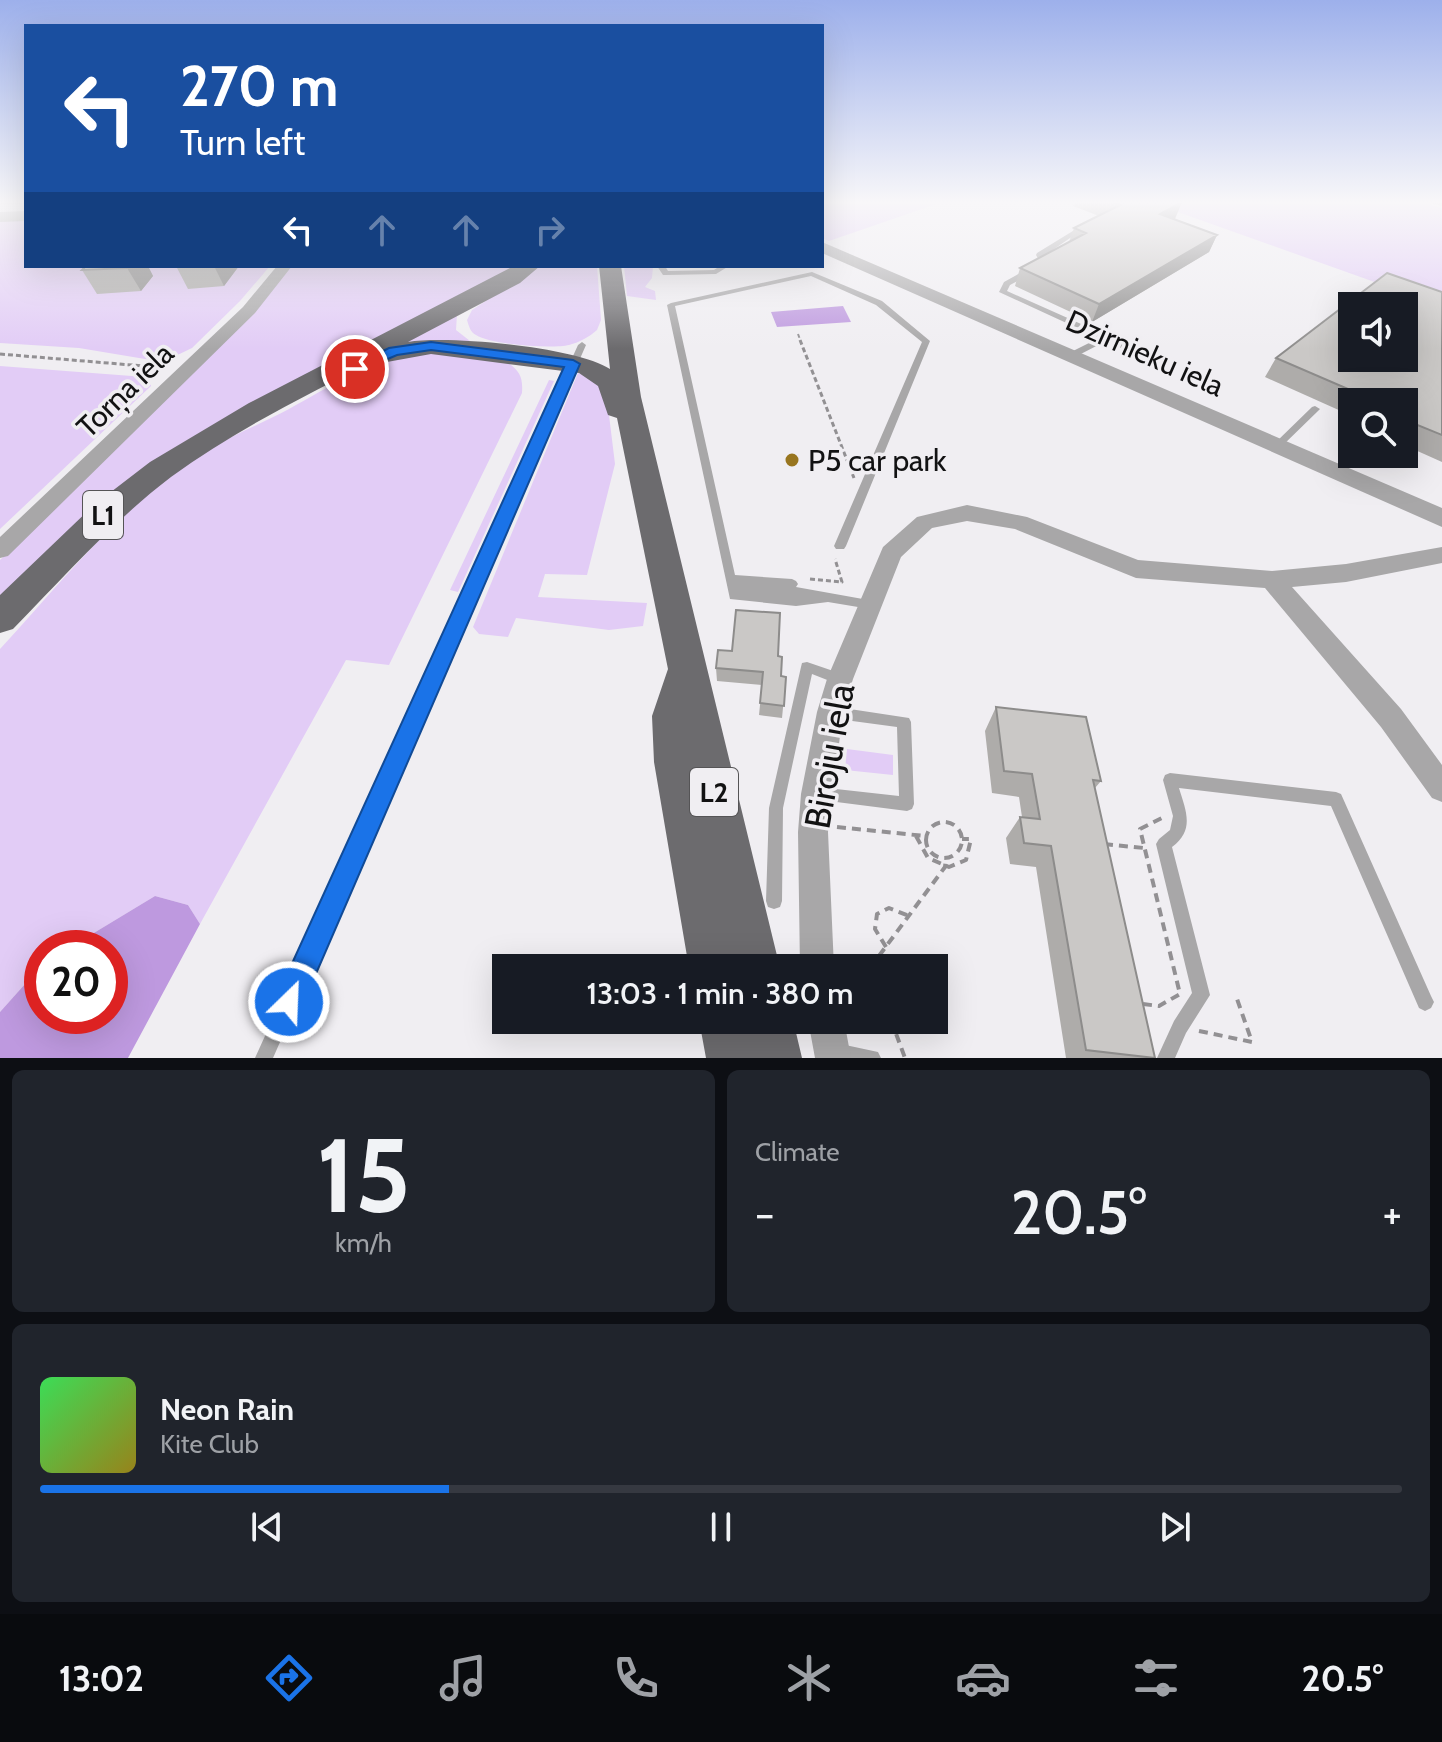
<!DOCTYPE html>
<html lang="en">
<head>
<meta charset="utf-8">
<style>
	:root { --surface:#171b24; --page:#20242c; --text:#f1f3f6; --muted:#9ea1a6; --line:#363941; --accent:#1a73e8 }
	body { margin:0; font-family:Cabin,sans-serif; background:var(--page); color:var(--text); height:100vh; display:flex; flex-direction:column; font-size:30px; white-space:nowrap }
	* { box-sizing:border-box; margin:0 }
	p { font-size:26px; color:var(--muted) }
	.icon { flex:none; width:44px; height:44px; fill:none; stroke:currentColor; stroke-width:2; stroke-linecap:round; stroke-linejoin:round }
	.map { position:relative; height:1058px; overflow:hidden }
	.side { display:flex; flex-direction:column; gap:12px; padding:12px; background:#0d0f14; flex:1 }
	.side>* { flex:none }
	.guide { position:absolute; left:24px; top:24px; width:800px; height:244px; border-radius:0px; box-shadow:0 8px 32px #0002; background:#1a4fa0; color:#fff; overflow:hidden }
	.controls { position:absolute; left:1338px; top:292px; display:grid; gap:16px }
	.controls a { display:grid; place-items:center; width:80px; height:80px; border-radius:0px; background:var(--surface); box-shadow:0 8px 32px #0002; font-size:40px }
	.speed { position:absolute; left:24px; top:930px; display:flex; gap:16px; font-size:40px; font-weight:700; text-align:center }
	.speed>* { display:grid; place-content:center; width:104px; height:104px; border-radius:50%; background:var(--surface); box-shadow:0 8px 32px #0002; line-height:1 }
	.speed .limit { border:12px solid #d22; background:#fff; color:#111 }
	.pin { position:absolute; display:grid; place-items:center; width:68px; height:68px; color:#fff; margin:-34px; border:4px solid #fff; border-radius:50%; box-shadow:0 2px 8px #0007 }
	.me { position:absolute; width:88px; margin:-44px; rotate:24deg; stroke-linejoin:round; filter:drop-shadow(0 0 6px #0008) }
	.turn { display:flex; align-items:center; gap:28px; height:168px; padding:0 24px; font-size:36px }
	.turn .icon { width:104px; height:104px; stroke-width:2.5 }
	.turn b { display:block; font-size:56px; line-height:68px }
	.lanes { display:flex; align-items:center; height:76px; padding:0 24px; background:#0003; justify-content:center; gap:40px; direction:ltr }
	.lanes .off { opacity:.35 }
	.big { font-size:60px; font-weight:600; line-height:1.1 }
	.side .widget { flex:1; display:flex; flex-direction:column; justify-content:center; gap:12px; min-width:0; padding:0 28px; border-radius:12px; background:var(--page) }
	.side .dial { align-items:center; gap:0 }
	.dial b { font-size:104px; line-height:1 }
	.song { display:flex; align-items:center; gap:24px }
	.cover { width:96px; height:96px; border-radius:12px; background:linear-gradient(135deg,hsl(130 70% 55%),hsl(50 70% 35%)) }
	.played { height:8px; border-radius:4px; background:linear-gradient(90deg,var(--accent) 30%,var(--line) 30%) }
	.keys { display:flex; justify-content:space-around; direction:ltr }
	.heat { display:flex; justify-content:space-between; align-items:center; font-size:44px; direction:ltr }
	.side .tiles { flex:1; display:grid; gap:12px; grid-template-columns:1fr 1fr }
	.widget:last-child { grid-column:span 2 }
	.trip { position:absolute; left:492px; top:954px; width:456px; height:80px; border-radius:0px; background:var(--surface); box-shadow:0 8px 32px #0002; font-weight:600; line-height:80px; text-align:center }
	.tab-bar { display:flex; height:128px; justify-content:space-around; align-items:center; background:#090b0e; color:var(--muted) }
	.tab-bar .icon { width:56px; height:56px }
	.tab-bar .active { color:var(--accent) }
	.tab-bar b { font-size:36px; color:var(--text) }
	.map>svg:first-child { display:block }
</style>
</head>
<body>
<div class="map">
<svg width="1442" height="1058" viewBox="0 0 1442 1058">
	<rect width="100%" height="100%" fill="#f0eef2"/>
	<!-- green -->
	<path fill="#e2ccf6" d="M822 201H945L829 241 822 238Z
		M1147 201H1417L1442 208V306Z
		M26 219V266H270L240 301 192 348 163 362 79 348 0 343V220Z
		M291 266H517L291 388 0 598V560L257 309Z
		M539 266H597L601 320 597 330C589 337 580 342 569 345 552 349 492 345 476 335 470 332 469 326 467 320L472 310Z
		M624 266H653L652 278 645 287 655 291 656 300 627 296Z
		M457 314 456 330 470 341 395 345Z
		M410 351 507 362C520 371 523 377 522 393L389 665 346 660 200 924 188 905 155 896 69 948H42V965L0 1012V649C58 586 112 518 181 467 214 442 253 428 289 409 329 387 367 363 410 351Z
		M0 366 145 377 151 382V386L0 529Z
		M578 373 599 381 608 407 615 464 587 575 545 574 538 597 647 603 643 626 609 630 516 618 508 637 479 634 473 627Z
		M549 380 554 381 458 592 450 590Z
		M847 749 893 755V775L845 770Z"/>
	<!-- forest -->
	<path fill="#be99df" d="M843 306 851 322 777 327 771 312Z
		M155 896 188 905 200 924 128 1058H0V1012L42 965V1016H110V948H69Z"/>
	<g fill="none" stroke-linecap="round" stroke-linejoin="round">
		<!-- path-far2 -->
		<path stroke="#929093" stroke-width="2" stroke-dasharray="4 3" stroke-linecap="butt" d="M798 334 801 342"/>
		<!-- path-far1 -->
		<path stroke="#929093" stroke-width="3" stroke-dasharray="5 3" stroke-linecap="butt" d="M800 340 854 478
			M0 354 167 368
			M153 378 152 375 167 360 174 358
			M810 579 842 582 835 559"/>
		<!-- path -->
		<path stroke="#929093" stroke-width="4" stroke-dasharray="9 6" stroke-linecap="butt" d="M926 840a18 18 0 1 1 36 0a18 18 0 1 1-36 0Z
			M837 827 925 836
			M916 836 928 858 949 867 966 860 971 839H962
			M1104 844 1144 848
			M886 947 875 929 877 914 889 908 909 916
			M870 968 945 867 946 858
			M1143 1004 1159 1006 1180 994 1140 829 1164 817
			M891 1020 905 1058
			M1199 1031 1252 1042 1236 996"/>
		<!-- service -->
		<path fill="#a8a7a8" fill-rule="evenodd" d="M1427 201 1442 202V206L1428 202Z
			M1081 226 1086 227 1044 256 1048 263 1047 265 1010 285 1007 291 1171 364V368H1165L1106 341 1075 357H1069V353L1099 338 999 292 1004 282 1040 262 1036 255 1037 253Z
			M657 266H665L668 271 714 270 720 266H729L716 274 666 275H663Z
			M812 272 882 301 930 341 846 546 844 549H836L834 546 922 342 876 305 811 276 675 306 735 575 792 579 796 581 798 584 796 587 874 601 876 604 874 607 870 609 828 602 796 606 730 599 667 305 671 303Z
			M582 342 586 345 273 1058H255L578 345Z
			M1315 406 1320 409 1318 411 1280 448H1274L1272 446 1274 444 1312 407Z
			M807 662 845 675 847 679 845 683 840 685 812 674 783 808 782 901 780 907 774 909 768 907 766 901 769 808 801 667 802 663Z
			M830 706 909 718 911 722 914 804 912 809 907 811 813 799 811 794 813 789 818 787 899 796 897 727 830 718 825 716 823 712 825 708Z
			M1170 773 1336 792 1341 794 1431 996 1434 1002 1431 1008 1425 1011 1419 1008 1331 806 1179 788C1186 811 1195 830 1172 847L1210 995 1186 1033 1175 1058H1157L1174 1021 1192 993 1156 844 1159 839 1170 830 1173 816 1163 780 1165 775Z
			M836 1043 878 1052 881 1058H829L827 1052 830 1046Z"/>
		<!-- minor -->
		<path fill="#a8a7a8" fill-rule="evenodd" d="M277 266H292L255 313 8 556 0 558V537L243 307Z
			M967 505 1027 517 1138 560 1272 571 1346 564 1442 547V563L1346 582 1292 587 1401 709 1442 765V802L1432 798 1381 727 1265 588 1136 578 1015 529 967 521 932 528 901 557 853 679 843 712 828 832 834 968H800L798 832 801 794 817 712 827 679 883 547 917 517Z
			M808 1020H844L851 1058H815Z"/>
		<!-- tertiary -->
		<path fill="#a8a7a8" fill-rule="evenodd" d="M26 211V221L0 222V212Z
			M822 242 1442 508V527L822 253Z"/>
		<!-- primary -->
		<path fill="#6c6b6e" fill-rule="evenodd" d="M514 266H540L520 283 408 342C448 335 577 347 610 369L599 266H621L641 397 780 968H689L654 762 652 716 668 669 617 418 608 415 598 386 579 373 431 354 387 362 377 359C307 395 235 430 171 477 113 521 64 577 13 629L0 633V595L94 505 150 462 249 403Z
			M699 1020H793L802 1058H706Z"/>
	</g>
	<!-- wall -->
	<path fill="#aeacaa" d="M0 201H26V204H0Z
		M1075 201H1179L1174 219 1217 235 1209 252 1092 322 1015 286 1020 268 1069 242 1074 228 1099 216 1073 206Z
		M86 266H148L153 276 141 291 97 294 82 270Z
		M176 266H239L224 286 188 289Z
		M1442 292V462L1404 445V402H1352V416L1265 377 1276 358Z
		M732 651 778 656 781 676 786 677 782 718 759 715 762 685 717 681 716 668Z
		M996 707 1101 781 1095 788 1147 1058H1066L1036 867 1010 864 1006 838 1020 817H1022L1019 797 992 793 985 731Z"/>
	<!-- shaded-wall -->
	<path fill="#8d8c8b" d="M1182 202 1175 219 1153 231 1160 214Z
		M1217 235 1209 252 1092 322 1099 304Z
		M128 266H148L153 276 141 291 127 268Z
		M214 266H239L224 286Z"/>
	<!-- building -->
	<path fill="#cac8c6" stroke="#8d8c8b" stroke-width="2" fill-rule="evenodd" d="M1110 201H1179L1182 202 1160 214 1217 235 1099 304 1020 268 1086 233 1074 228 1120 205Z
		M86 266H128L127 268 82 270Z
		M1387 273 1442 292V435L1410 422 1413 417 1404 413V402H1378L1276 358ZM1352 306H1404V358H1352Z
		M736 610 780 613 778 656 782 657 781 676 786 677 784 706 760 703 763 672 716 668 718 650 732 651Z
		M996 707 1086 717 1101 781 1093 780 1155 1058 1086 1050 1051 846 1024 843 1020 817 1040 819 1032 774 1004 771Z"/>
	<!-- sky -->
	<linearGradient id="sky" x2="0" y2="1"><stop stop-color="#9db0eb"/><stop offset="0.58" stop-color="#f8f7f9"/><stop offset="1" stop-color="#f8f7f9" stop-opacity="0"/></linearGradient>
	<rect width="1442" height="349" fill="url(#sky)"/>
	<!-- route -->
	<path fill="#1a73e8" stroke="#114b97" stroke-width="2" d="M431 342 573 360 580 364 299 1013 289 1017 279 1013 274 1002 279 992 564 367 431 350 397 355 355 373 347 369 389 348Z"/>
	<!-- markers -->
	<circle fill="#98751f" stroke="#f0eef2" stroke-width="3" cx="792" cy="460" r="8"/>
	<g text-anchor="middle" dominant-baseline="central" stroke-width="7" stroke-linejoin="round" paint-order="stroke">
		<!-- shield labels -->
		<g fill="#f0eef2" stroke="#555456" stroke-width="2">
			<rect x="83" y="491" width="40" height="48" rx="6"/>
			<rect x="690" y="768" width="48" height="48" rx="6"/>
		</g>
		<g font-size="28" font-weight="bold" fill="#121213">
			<text x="103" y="515">L1</text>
			<text x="714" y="792">L2</text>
		</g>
		<!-- street labels -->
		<g font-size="30" fill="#121213" stroke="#f0eef2">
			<text transform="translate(1145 353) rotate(24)">Dzirnieku iela</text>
			<text transform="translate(125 390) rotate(-44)">Torņa iela</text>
		</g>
		<!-- poi labels -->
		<g font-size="30" fill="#121213" stroke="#f0eef2" text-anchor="start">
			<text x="808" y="460">P5 car park</text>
		</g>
		<!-- near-street labels -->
		<g font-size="36" fill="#121213" stroke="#f0eef2">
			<text transform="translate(829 756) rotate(-80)">Biroju iela</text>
		</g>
	</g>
</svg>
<div class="controls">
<a><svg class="icon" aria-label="sound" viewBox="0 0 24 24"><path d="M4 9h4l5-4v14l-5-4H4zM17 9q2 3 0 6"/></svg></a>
<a><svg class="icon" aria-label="search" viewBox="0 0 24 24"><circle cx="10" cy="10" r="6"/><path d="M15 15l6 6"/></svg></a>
</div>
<div class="speed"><div class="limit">20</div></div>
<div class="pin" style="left:355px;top:369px;background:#d93025"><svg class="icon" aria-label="arrive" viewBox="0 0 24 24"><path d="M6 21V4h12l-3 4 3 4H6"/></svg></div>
<svg class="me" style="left:289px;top:1002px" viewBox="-20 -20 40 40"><circle r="17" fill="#1a73e8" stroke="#fff" stroke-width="3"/><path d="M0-11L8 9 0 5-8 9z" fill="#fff"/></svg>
<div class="trip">13:03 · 1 min · 380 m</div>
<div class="guide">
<div class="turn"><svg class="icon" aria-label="left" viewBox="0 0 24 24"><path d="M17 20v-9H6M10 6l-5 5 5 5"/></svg><div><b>270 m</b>Turn left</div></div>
<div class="lanes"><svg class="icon" aria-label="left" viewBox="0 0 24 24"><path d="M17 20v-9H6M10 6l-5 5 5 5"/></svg><svg class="icon off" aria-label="ahead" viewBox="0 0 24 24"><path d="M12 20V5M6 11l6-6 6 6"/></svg><svg class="icon off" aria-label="ahead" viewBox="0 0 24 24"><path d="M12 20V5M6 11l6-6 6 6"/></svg><svg class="icon off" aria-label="right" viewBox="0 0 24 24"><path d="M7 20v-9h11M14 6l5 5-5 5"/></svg></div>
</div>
</div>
<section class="side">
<div class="tiles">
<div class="widget dial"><b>15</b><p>km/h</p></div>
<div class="widget"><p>Climate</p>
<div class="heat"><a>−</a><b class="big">20.5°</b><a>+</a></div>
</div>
<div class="widget">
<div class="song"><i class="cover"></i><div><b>Neon Rain</b><p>Kite Club</p></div></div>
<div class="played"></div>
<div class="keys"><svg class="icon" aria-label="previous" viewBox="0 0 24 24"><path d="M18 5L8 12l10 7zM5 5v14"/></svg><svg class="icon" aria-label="pause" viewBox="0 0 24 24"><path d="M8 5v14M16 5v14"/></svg><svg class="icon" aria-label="next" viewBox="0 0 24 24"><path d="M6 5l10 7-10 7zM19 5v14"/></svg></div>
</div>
</div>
</section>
<nav class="tab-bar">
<b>13:02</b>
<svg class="icon active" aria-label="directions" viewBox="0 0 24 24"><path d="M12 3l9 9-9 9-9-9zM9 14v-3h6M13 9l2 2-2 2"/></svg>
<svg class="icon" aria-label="music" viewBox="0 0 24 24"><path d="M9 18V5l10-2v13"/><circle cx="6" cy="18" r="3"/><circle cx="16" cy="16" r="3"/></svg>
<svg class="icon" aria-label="phone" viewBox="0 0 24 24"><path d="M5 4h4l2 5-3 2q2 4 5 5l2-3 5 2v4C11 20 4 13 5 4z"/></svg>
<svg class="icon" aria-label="climate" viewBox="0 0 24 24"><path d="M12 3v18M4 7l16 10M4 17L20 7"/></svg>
<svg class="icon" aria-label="car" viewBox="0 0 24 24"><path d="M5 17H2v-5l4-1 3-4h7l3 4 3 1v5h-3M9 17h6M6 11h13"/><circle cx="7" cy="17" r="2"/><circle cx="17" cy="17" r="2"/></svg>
<svg class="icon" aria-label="filters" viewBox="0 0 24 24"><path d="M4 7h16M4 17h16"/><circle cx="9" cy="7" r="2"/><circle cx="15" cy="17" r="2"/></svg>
<b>20.5°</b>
</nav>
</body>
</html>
